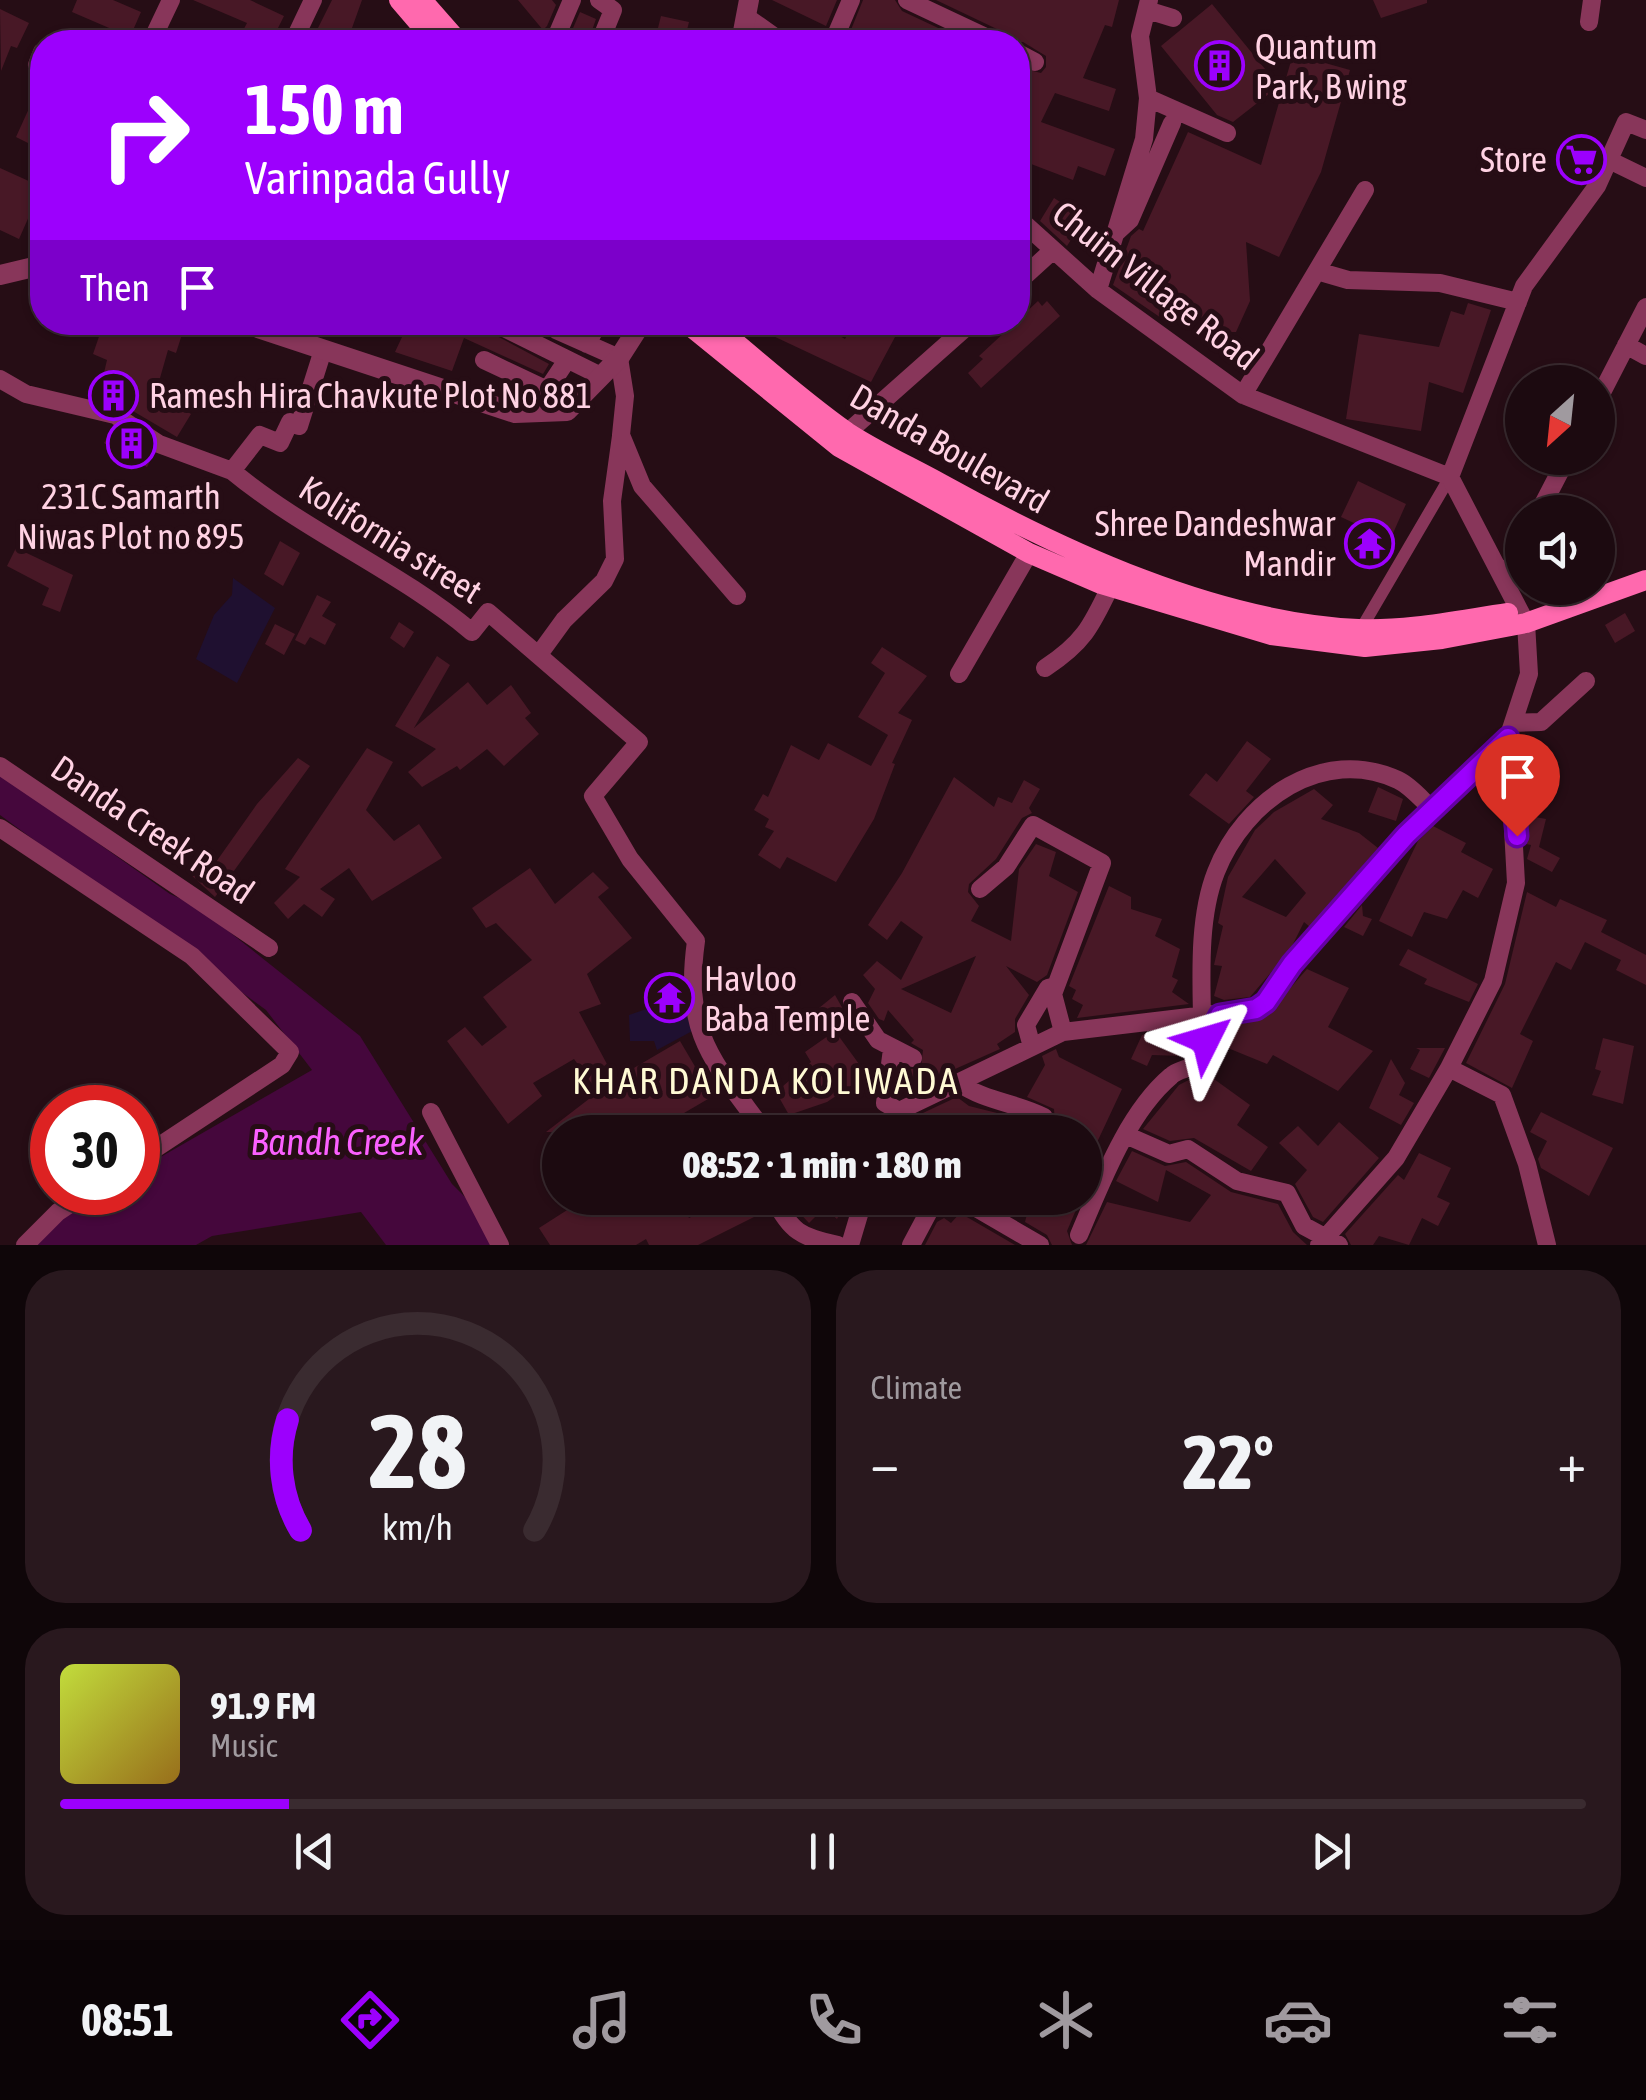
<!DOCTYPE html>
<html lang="en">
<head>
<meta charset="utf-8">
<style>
	:root { --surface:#1c0a10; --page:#29181e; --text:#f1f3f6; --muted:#a09a9f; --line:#3a2b30; --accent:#9c00fd }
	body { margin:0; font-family:"Asap Condensed",sans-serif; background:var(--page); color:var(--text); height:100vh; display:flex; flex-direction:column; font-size:38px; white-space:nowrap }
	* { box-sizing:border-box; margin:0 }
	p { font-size:32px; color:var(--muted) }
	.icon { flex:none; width:55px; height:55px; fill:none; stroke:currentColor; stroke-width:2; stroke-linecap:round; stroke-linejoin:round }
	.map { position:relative; height:1245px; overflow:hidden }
	.panel { display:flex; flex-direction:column; gap:25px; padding:25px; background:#0f0609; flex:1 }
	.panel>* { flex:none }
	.banner { position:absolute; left:30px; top:30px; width:1000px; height:305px; border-radius:40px; box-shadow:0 2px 8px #0004,0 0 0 2px var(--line); background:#9c00fd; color:#fff; overflow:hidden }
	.needle { width:65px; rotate:207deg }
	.buttons { position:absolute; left:1505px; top:365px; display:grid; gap:20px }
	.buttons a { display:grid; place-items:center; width:110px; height:110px; border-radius:50%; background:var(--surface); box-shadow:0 2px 8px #0004,0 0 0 2px var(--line); font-size:50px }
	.speed { position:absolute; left:30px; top:1085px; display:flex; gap:20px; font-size:50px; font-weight:700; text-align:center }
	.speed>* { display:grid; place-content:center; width:130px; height:130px; border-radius:50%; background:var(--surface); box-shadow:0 2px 8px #0004,0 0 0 2px var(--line); line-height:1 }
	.speed .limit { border:15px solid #d22; background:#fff; color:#111 }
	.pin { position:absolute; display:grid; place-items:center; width:85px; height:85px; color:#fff; margin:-102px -42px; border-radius:50% 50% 50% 0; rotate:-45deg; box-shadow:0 0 10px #0007 }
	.pin .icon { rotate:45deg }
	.me { position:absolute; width:110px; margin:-55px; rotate:50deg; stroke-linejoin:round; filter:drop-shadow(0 0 8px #0008) }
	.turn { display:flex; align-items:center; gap:35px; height:210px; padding:0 50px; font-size:45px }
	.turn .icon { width:130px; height:130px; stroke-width:2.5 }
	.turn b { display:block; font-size:70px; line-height:85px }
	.then { display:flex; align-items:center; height:95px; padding:0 50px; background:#0003; gap:20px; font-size:38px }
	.big { font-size:75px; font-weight:800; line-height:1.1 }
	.panel .tile { flex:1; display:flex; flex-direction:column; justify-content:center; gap:15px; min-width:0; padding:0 35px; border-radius:40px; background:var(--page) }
	.panel .dial { align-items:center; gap:0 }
	.dial svg { height:260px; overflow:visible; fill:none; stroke:var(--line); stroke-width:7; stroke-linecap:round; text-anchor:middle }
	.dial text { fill:var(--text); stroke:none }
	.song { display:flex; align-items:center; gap:30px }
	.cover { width:120px; height:120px; border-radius:15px; background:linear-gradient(135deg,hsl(70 70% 55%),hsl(40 70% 35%)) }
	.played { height:10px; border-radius:5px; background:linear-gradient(90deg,var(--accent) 15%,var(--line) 15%) }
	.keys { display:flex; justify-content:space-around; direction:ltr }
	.heat { display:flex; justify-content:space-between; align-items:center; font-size:55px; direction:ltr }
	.panel .tiles { flex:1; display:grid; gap:25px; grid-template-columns:1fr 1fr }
	.tile:last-child { grid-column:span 2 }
	.trip { position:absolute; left:542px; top:1115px; width:560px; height:100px; border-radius:50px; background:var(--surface); box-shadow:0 2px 8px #0004,0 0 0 2px var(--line); font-weight:800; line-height:100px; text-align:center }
	.tabs { display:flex; height:160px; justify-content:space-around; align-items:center; background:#0b0406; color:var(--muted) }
	.tabs .icon { width:70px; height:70px }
	.tabs .on { color:var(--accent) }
	.tabs b { font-size:45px; color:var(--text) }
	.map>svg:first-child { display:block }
</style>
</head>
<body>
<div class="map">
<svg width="1646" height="1245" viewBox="0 0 1646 1245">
	<rect width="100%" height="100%" fill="#260d15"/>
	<!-- green -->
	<path fill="#1f1030" d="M233 578 275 608 237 683 196 659 214 615 232 595Z
		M693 989 696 1029 657 1050 654 1041H630L629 1015 655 1006 664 1009Z"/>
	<!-- water -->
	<path fill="#45073c" d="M0 774 170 894 197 906 360 1036 452 1184 478 1210 492 1245H386L361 1212 212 1236 196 1245H32C66 1210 88 1193 138 1192V1170L312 1070 266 1010 0 815Z"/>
	<!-- building -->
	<path fill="#481826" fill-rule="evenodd" d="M77 0H113L141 12 130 37 72 12Z
		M193 0H250L284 16 271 42H237L247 23Z
		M332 0H362L347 42H311Z
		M518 0H552L556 5 547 26 543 30Z
		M772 0H837L826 26Z
		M863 0H895L902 11 968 42H846Z
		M936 0H1119L1112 27 1105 25 1083 78 1116 89 1109 111 1055 93 1041 122 1115 149 1105 176 1078 166 1073 180 1018 159V67L1041 73 1046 67V56L1023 42H1008L1001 31Z
		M1373 0H1427V3L1381 18Z
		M1212 4 1279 86 1233 122 1217 115 1161 46Z
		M0 9 29 23 17 48 11 46 1 71Z
		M580 12 596 19 588 42H567Z
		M661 16 689 22 684 42H661L662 38 656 36Z
		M1293 54 1350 70 1321 172 1279 257 1246 242 1250 301 1236 332H1223L1177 302 1167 322 1113 285 1131 236 1139 229 1143 231 1188 132 1261 165Z
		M41 82H42V150L16 137Z
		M0 168 42 187 19 239 0 230Z
		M1054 198 1085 218 1067 246 1040 221Z
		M1038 301 1042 306 1047 301 1060 316 981 388 968 373 983 359 979 356Z
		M1468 303 1491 310 1463 393 1429 382 1421 431 1346 419 1359 334 1439 347 1451 311 1464 315Z
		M104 322H186L176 353 168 350 156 392 191 414 177 437 121 404 98 398 107 360 93 354Z
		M409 322H471L549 364 543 374 464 338 452 371 395 352Z
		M777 322H815L845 339 854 322H903L871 382 771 335Z
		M113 428 153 455 147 467 104 443Z
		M1358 481 1406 504 1390 540 1341 517Z
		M280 541 300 553 283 586 264 574Z
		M16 548 73 575 60 612 42 605 49 588 7 566Z
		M317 595 331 602 322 616 336 624 325 645 310 637 305 645 295 640Z
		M1625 613 1635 631 1615 643 1605 625Z
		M399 622 414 632 404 648 390 638Z
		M275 624 295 634 284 655 265 644Z
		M882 647 927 676 898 713 912 720 892 763 895 764 874 819 836 882 787 857 780 869 758 855 774 831 765 827 769 819 754 810 763 794 768 797 791 745 819 760 828 743 871 766 888 735 858 717 885 673 871 663Z
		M437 656 450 665 414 728 468 682 487 705 511 685 531 713 525 718 539 734 504 766 487 749 460 770 457 766 422 787 408 772 436 749 395 726Z
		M1247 741 1271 759 1246 791 1254 797 1229 824 1189 795 1206 773 1217 782Z
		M367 748 393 762 366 810 394 841 419 824 442 858 372 901 349 868 320 889 335 899 322 917 304 904 288 919 274 903 300 877 285 869Z
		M298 758 310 766 215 897 189 873 202 852 216 862 257 804Z
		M954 777 994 807 998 797 1012 803 1024 780 1040 789 1029 808 1032 813 1022 818 996 859 969 884 968 892 979 906 971 921 1011 941 1019 869 1036 844 1056 852 1049 876 1078 892 1047 975 1037 982 1006 966 1029 995 1015 1019V1032L997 1044 1000 1049 901 1093 902 1070 921 1068 923 1050 911 1043 914 1040 888 1010 884 1021 879 1019 868 1003 875 989 863 975 877 961 901 980 923 937 901 921 887 940 868 925 902 873ZM976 956 951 1013 901 989 908 986Z
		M1378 787 1403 799 1396 821 1368 812Z
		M1314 789 1333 805 1321 819 1359 833 1378 848 1310 927 1304 922 1290 950 1250 997 1224 1000 1214 996 1222 966 1214 965 1223 926 1218 923 1228 877 1255 830 1274 812ZM1275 859 1306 893 1286 917 1242 897Z
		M1525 815 1546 819 1539 847 1560 858 1552 872 1527 859 1531 845 1526 844Z
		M1433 826 1466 843 1461 852 1493 869 1478 898 1463 890 1447 919 1424 912 1412 937 1379 921 1418 841Z
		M530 868 555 904 593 872 609 888 598 897 632 938 587 974 601 1004 579 1012 615 1079 680 1041 700 1075 706 1071 720 1092 684 1113 697 1132H546L598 1092 574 1059 533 1083 542 1096 508 1124 447 1041 465 1027 482 1046 507 1027 483 997 532 960 496 923 486 928 472 908Z
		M1109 886 1131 897V909L1162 919 1155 936 1180 949 1172 977 1178 980 1172 992 1189 1004 1077 1018 1083 1005 1072 999 1076 990 1069 986Z
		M1527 892 1556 907 1560 899 1607 920 1601 932 1646 955V985L1616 970 1621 960 1585 942 1571 970 1556 962 1520 1034 1533 1041 1512 1088 1466 1063 1505 984Z
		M1362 905 1363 916 1372 919 1363 936 1344 927Z
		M1408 949 1478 984 1469 1002 1424 984 1427 979 1399 965Z
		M1307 969 1349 988 1328 1027 1373 1051 1338 1091 1273 1055 1267 1064 1218 1044 1229 1025 1265 1017Z
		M835 995 848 1018 834 1028 819 1008Z
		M835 1031 867 1075 827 1102 789 1115 776 1092 811 1062 805 1052Z
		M1151 1034 1192 1040 1183 1056 1152 1055 1147 1066 1131 1059 1142 1035Z
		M1603 1038 1634 1046 1623 1104 1592 1095 1601 1071 1595 1069Z
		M1216 1048 1220 1050 1207 1074 1250 1105 1237 1125 1268 1147 1251 1171 1194 1138 1170 1141 1143 1129 1179 1085 1202 1073Z
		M1416 1048H1445L1429 1078 1410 1069 1420 1050Z
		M1056 1049 1059 1057 1122 1089 1085 1168V1132H1008L1015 1119 1044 1129 1055 1123 1054 1109 1027 1097 1045 1065 1042 1056Z
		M1391 1059 1405 1083 1399 1095 1414 1103 1401 1125 1369 1108Z
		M957 1097 969 1106 997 1113 999 1132H903L908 1120Z
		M1541 1112 1613 1148 1589 1196 1541 1168 1538 1159 1547 1141 1530 1132Z
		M1339 1122 1379 1158 1323 1222 1313 1217 1295 1184 1307 1170 1279 1143 1298 1126 1318 1146Z
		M1132 1151 1165 1166 1186 1162 1231 1192 1278 1204 1293 1232 1307 1245H1086L1107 1202 1190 1222 1211 1195 1166 1170 1158 1202 1116 1181Z
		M1419 1153 1451 1168 1437 1197 1450 1203 1438 1226 1422 1218 1409 1245 1379 1236 1373 1245H1351L1345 1234 1398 1175 1404 1180Z
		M586 1198H678L689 1218 729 1198H750L762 1213 698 1245H649L646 1239 636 1245H550L539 1228Z
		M799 1198H848L837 1219 824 1208 809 1223 792 1205Z
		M1031 1198H1081L1067 1231 1072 1245H1052L1047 1235 1025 1222Z
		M960 1213 1015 1245H925L937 1222 944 1218 951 1223Z"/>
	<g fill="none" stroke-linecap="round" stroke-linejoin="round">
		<!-- pedestrian -->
		<path stroke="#88365a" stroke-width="12" d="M1361 629 1450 477"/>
		<!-- minor -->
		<path stroke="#88365a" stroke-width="18" d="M599 0 613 10 600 42
			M907 0 996 42
			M1147 10 1173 18
			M748 18 782 42
			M1589 22 1592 0
			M151 42 171 0
			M293 42 313 0
			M554 42 572 0
			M833 42 851 0
			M42 52 37 65 42 70
			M1018 53 1035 62
			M1148 98 1227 133
			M1609 160 1646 178
			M1117 232 1130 220 1172 123
			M1317 271 1348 280 1440 283 1518 302
			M1018 282 1051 252
			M1098 290 1144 139 1148 98 1140 36 1149 0
			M500 326 601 376
			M556 330 619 358 625 396 621 435 642 486 737 596
			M587 344 599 322
			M1626 345 1646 356
			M484 360 547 390 567 360
			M0 379 26 394 115 415 159 444 232 471 260 435 280 443 290 422 299 426 323 350
			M1243 395 1365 190
			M1598 400 1646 307
			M841 444 848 432 972 322
			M232 471C307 533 398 570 472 632L488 612 639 742 593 796 630 859 696 941C683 1035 713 1061 765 1132
			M1450 477 1524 286 1597 186 1626 122 1646 130
			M1539 512 1567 458
			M1505 577 1522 544
			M540 653 564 620 604 581 615 559 612 501 621 436
			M1045 668C1083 643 1091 627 1110 587
			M959 674 1029 553
			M1513 723 1541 722 1586 681
			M0 766 269 948
			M0 828 192 956 290 1052 282 1065 138 1160
			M980 889 1006 867 1033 825 1102 863 1053 994 1063 1032
			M852 1002 878 1040 913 1058
			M1202 1016C1201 970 1199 915 1216 872 1244 800 1323 745 1398 780 1411 786 1422 800 1433 810
			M1032 1047 1026 1025 1048 988 1056 986
			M892 1049 885 1103 899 1111
			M1449 1068 1502 1095 1527 1164 1547 1245
			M959 1083C984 1101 1017 1103 1044 1117
			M431 1112 500 1245
			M889 1132 899 1111 1063 1032 1256 1009 1406 835 1508 738 1529 674 1526 623 1450 477 1243 395 1098 290 1018 218
			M1128 1136 1169 1154 1188 1149 1237 1181 1287 1193 1304 1226 1339 1245
			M773 1198C793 1233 799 1236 838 1245
			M905 1198 919 1206 931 1198
			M959 1198 1040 1245
			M1079 1235C1101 1184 1127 1113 1171 1076 1177 1070 1185 1070 1192 1066L1220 1015
			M25 1245 58 1212 88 1192
			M850 1245 864 1198
			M911 1245 936 1198
			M1319 1245 1396 1158 1449 1068 1493 981 1516 883 1508 738"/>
		<!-- tertiary -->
		<path stroke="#88365a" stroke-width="20" d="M741 42 749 0
			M0 275 42 265
			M240 322 515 413 567 411 619 358 642 322"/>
		<!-- secondary -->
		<path stroke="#ff69ae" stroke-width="20" d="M399 0 435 42
			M422 0 459 42
			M685 322 839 447 1029 553 1101 584 1271 635 1365 647 1442 639 1526 623 1646 580
			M711 322C756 359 800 399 847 432 876 451 909 466 940 483 1063 551 1215 622 1358 629 1408 631 1459 620 1508 613"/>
	</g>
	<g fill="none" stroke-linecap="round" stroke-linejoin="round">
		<defs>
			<path id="route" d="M1206 1040 1220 1015 1256 1009 1266 1002 1292 964 1406 835 1508 738 1517 836"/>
		</defs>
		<!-- route casing -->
		<use href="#route" stroke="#6500a4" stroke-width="25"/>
		<!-- route -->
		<use href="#route" stroke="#9c00fd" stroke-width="18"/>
	</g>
	<!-- icons -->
	<defs>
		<symbol id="building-ring" viewBox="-11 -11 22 22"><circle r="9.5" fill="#260d15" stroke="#9c00fd" stroke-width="1.5"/><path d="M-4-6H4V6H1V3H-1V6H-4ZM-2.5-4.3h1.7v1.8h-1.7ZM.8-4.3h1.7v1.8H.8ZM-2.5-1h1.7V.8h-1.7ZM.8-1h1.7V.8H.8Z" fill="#9c00fd"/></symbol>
		<symbol id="supermarket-ring" viewBox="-11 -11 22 22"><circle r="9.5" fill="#260d15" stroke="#9c00fd" stroke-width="1.5"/><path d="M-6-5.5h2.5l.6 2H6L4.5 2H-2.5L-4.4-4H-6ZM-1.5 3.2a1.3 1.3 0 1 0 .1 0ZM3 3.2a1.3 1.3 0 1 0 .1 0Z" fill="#9c00fd"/></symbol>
		<symbol id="temple-ring" viewBox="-11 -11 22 22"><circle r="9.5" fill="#260d15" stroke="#9c00fd" stroke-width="1.5"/><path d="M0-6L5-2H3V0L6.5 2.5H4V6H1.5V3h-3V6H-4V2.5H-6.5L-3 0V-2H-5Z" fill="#9c00fd"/></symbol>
	</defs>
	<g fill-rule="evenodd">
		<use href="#building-ring" x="1192" y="38" width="55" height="55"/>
		<use href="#supermarket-ring" x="1554" y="132" width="55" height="55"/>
		<use href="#building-ring" x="86" y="368" width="55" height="55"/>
		<use href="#building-ring" x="104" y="416" width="55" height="55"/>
		<use href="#temple-ring" x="1342" y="516" width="55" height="55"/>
		<use href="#temple-ring" x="642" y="970" width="55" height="55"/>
	</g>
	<g text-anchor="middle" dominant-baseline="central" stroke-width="10" stroke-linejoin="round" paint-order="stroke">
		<!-- poi labels -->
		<g font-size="35" fill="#ffd2e3" stroke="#260d15" text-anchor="start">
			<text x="1255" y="46">Quantum<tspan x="1255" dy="40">Park, B wing</tspan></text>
			<text x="1547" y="159" text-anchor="end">Store</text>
			<text x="149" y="395">Ramesh Hira Chavkute Plot No 881</text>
			<text x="131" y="496" text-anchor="middle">231C Samarth<tspan x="131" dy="40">Niwas Plot no 895</tspan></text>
			<text x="1335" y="523" text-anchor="end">Shree Dandeshwar<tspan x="1335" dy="40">Mandir</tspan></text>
			<text x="704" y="978">Havloo<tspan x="704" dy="40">Baba Temple</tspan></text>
		</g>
		<!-- street labels -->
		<g font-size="35" fill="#ffd2e3" stroke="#260d15">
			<text transform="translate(1156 285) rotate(38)">Chuim Village Road</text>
			<text transform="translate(950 448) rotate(30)">Danda Boulevard</text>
			<text transform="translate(391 539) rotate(32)">Kolifornia street</text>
			<text transform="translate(153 829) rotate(34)">Danda Creek Road</text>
		</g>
		<!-- neighbourhood labels -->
		<g font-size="38" letter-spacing="2.5" fill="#fffad4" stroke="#260d15">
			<text x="766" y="1080">KHAR DANDA KOLIWADA</text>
		</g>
		<!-- water labels -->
		<g font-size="38" font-style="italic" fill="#fb60ff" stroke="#260d15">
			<text x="337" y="1141">Bandh Creek</text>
		</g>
	</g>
</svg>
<div class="buttons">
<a><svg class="needle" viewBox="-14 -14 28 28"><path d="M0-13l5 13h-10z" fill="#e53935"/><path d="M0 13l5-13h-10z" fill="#a09a9f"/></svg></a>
<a><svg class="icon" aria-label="sound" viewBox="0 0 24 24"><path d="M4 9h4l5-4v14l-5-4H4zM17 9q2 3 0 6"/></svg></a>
</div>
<div class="speed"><div class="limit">30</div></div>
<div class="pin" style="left:1517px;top:836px;background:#d93025"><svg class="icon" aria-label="arrive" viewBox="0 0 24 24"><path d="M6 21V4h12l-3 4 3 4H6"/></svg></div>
<svg class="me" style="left:1206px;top:1040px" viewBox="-20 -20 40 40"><path d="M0-17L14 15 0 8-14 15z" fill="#9c00fd" stroke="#fff" stroke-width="4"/></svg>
<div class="trip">08:52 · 1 min · 180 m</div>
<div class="banner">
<div class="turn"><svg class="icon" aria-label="right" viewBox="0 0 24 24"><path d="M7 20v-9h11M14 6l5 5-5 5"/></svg><div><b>150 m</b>Varinpada Gully</div></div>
<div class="then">Then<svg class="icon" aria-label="arrive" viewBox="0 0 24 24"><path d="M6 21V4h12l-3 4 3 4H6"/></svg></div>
</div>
</div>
<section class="panel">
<div class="tiles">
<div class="tile dial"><svg viewBox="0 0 100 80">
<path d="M14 69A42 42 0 1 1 86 69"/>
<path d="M14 69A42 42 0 0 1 10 35" stroke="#9c00fd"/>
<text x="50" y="56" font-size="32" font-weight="700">28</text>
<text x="50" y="72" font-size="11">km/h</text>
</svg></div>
<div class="tile"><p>Climate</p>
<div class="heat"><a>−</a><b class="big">22°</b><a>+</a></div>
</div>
<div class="tile">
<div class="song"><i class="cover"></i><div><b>91.9 FM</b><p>Music</p></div></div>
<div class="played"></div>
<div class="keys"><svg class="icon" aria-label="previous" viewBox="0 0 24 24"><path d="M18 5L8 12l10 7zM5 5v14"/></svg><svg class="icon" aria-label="pause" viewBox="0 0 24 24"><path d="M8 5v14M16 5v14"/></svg><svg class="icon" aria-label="next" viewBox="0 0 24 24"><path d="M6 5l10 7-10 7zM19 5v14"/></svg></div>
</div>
</div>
</section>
<nav class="tabs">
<b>08:51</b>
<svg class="icon on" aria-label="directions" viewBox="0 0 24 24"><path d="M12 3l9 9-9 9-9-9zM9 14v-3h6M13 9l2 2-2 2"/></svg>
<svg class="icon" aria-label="music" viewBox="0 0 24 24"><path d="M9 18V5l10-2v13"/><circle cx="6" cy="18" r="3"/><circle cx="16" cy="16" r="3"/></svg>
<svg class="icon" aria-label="phone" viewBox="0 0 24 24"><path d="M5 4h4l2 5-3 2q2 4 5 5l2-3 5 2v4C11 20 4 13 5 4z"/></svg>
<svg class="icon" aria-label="climate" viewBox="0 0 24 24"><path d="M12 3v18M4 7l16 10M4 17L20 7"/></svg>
<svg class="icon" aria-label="car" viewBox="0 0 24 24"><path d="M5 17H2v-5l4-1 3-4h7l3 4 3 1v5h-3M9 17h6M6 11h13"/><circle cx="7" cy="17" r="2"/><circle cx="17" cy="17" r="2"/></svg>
<svg class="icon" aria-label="filters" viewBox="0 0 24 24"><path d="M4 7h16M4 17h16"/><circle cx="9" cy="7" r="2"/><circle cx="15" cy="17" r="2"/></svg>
</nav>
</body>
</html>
